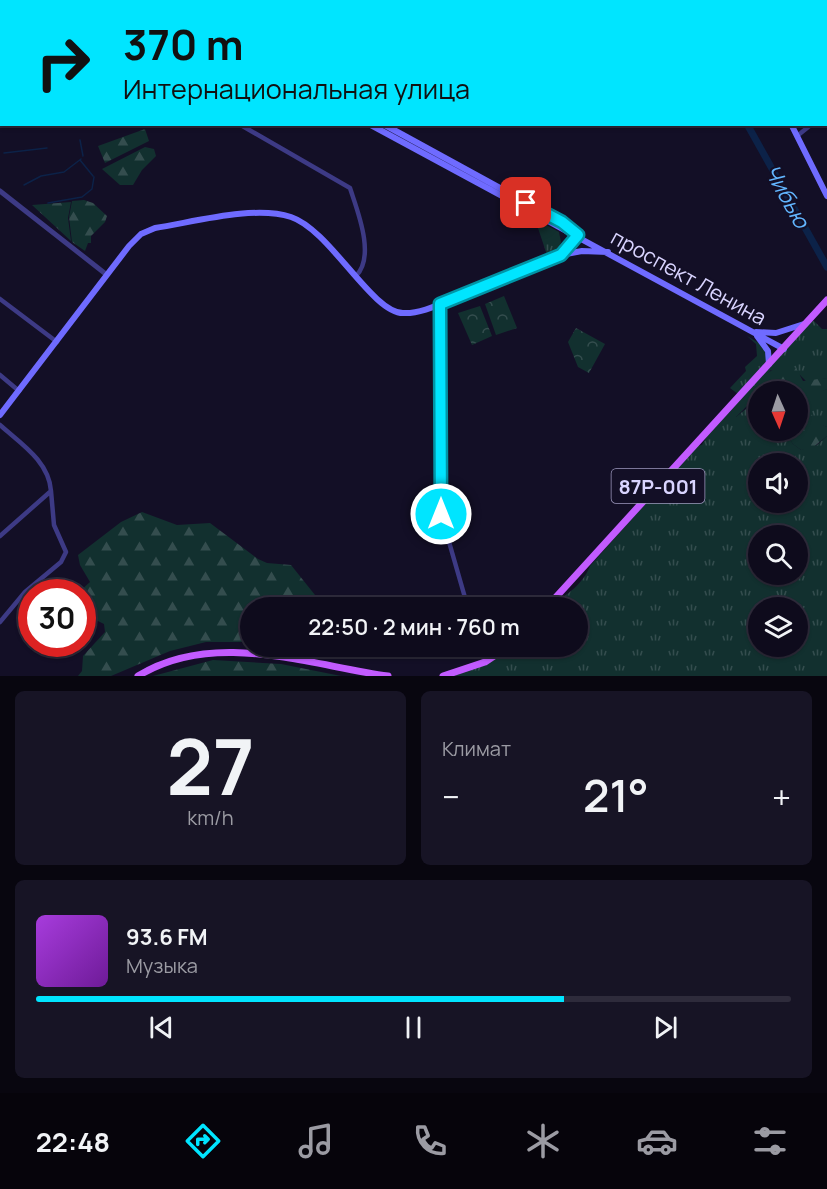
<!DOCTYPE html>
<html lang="ru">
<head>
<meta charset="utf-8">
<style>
	:root { --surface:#0e0b1c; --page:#171425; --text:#f1f3f6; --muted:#9b9ba3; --line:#2e2b3b; --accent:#00e5ff }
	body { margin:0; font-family:Manrope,sans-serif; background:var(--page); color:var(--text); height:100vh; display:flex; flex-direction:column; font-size:22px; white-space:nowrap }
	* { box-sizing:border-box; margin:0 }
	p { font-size:20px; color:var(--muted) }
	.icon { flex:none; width:33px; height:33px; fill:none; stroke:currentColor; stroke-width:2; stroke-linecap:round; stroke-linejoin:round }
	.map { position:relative; height:676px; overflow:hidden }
	.panel { display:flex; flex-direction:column; gap:15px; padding:15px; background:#08060f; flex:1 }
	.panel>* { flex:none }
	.hud { position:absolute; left:0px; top:0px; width:828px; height:126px; box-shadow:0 2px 4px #0004,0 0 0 2px var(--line); background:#00e5ff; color:#111; overflow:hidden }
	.needle { width:39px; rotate:177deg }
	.controls { position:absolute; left:748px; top:381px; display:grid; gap:12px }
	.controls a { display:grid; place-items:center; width:60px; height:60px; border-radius:50%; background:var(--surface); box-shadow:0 2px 4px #0004,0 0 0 2px var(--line); font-size:30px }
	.speed { position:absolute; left:18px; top:579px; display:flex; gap:12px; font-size:30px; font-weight:700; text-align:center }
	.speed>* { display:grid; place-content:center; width:78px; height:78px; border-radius:50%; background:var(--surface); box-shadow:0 2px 4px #0004,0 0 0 2px var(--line); line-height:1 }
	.speed .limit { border:9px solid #d22; background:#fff; color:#111 }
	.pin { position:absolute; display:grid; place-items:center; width:51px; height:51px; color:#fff; margin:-26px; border-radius:12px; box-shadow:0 3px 9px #0006 }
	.me { position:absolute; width:66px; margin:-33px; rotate:0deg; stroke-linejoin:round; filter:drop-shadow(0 0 4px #0008) }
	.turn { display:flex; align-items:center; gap:21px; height:126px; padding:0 24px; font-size:27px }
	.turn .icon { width:78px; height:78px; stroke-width:2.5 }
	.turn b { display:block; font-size:42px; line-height:51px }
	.big { font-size:45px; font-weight:600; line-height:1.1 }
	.panel .tile { flex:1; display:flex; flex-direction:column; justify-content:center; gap:9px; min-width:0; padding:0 21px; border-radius:9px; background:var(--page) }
	.panel .dial { align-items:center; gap:0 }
	.dial b { font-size:78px; line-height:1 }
	.song { display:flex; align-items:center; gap:18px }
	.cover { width:72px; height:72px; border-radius:9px; background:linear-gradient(135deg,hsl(280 70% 55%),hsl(280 70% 35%)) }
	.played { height:6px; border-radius:3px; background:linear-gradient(90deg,var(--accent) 70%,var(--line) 70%) }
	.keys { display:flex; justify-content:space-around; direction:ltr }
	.heat { display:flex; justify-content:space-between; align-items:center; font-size:33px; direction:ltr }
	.panel .tiles { flex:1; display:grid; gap:15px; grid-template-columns:1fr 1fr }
	.tile:last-child { grid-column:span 2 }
	.trip { position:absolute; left:240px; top:597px; width:348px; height:60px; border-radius:30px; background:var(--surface); box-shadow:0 2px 4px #0004,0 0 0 2px var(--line); font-weight:600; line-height:60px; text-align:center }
	.tabs { display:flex; height:96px; justify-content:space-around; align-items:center; background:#06040b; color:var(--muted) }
	.tabs .icon { width:42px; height:42px }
	.tabs .on { color:var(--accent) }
	.tabs b { font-size:27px; color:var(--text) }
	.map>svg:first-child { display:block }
</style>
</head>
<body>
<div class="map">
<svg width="827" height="676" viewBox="0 0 827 676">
	<defs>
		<pattern id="grass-tufts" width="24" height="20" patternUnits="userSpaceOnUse" patternTransform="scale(1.5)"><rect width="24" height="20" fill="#12302f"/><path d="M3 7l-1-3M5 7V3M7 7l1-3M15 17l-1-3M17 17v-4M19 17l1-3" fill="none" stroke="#344d4e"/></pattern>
		<pattern id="forest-firs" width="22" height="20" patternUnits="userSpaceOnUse" patternTransform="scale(1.5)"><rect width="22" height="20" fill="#12302f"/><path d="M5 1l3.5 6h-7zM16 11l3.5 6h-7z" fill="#344d4e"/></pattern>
		<pattern id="park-crowns" width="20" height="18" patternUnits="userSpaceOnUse" patternTransform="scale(1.5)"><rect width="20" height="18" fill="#12302f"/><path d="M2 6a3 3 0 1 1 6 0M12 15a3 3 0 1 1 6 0" fill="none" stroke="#344d4e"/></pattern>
	</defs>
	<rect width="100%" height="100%" fill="#130f26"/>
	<!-- grass -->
	<path fill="url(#grass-tufts)" fill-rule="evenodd" d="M535 219 559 232 561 242 558 250 547 255Z
		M814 321 822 329H827V378L807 382 800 375 771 370 729 413 736 417 758 399 759 430 784 431 793 444 801 450 817 445 827 436V676H454L489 663 511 647 578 646V608L552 607C568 592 582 586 590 566L697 446 702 445 707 436 811 322ZM759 464H798V502H759ZM759 536H798V574H759ZM759 608H798V646H759Z
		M747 336 764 346 768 360 738 394 730 388 746 371 745 367 757 356 756 344Z
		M827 389V427L819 424 800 405 803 398Z"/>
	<!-- forest -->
	<path fill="url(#forest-firs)" d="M145 129 149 141 105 163 98 146Z
		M145 147 154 149 156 156 142 170 133 185H120L102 169Z
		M84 200 93 203 107 216 105 222 91 236V243H88L85 251 72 242 69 217 72 201Z
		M71 202 68 218 71 241 32 205Z
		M785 365 796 368 803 381 827 378V389L800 402 802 409C814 413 816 423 827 427V436L811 449 801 450 793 444 784 431 798 430V392H759V399L752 401 736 417H728L729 413C745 395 761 371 785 365Z
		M142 512 177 525 210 523 258 559 267 563 291 565 315 595 313 607 250 608V642H206L170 651 111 676H78L82 671 83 656 105 632 104 624 98 621 83 628 82 592H79L90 582 80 565 78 555 121 522Z
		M213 660 281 664 341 676H153Z"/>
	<!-- park -->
	<path fill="url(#park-crowns)" d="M504 296 517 328 496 335 485 304Z
		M480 306 492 336 472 345 458 313Z
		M576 328 605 344 589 373 578 367 568 342Z"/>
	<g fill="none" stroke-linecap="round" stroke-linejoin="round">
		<!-- stream -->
		<path stroke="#0c2248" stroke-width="1.5" d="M80 140 83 156
			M4 153 47 148
			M80 160 93 176
			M24 185 41 176 64 172 81 159
			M48 203 82 197 92 189 94 177"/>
		<!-- river -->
		<path stroke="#0c2248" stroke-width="7" d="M747 124 827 267"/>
		<!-- minor -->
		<path stroke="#3d3a85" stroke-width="4.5" d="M408 0 411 2
			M557 0 559 2
			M89 2V0
			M593 2 594 0
			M826 109H827
			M239 124 350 188C357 210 376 256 356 276
			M797 136 812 124
			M0 299 57 342
			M439 304 441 514 468 608
			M0 375 19 391
			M0 425C20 443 49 461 51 491L0 536
			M0 622 25 592 61 562 66 552 54 525 51 491
			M480 646 485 662"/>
		<!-- tertiary -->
		<path stroke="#3d3a85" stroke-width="5" d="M0 191 107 275"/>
		<!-- secondary -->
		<path stroke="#6f6bff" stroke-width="6" d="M141 0 144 2
			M156 0 159 2
			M668 0 671 2
			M369 124 784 349
			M383 124 562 222 573 231
			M791 124 827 196
			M563 253 578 235
			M756 332 776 333 804 324
			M757 336 768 351 769 364
			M0 415 129 246 141 234 155 228C194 222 254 205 291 217 330 230 372 313 403 313 422 314 442 303 460 296 494 283 528 269 561 255L582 251 608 252"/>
		<!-- primary -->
		<path stroke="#c25bff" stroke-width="7" d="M546 608 827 300
			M138 676C214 629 308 665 388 676
			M443 676 485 662 509 646"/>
	</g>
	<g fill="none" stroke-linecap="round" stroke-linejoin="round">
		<defs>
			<path id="route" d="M441 514 440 304 561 255 578 235 562 222 526 203"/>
		</defs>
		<!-- route casing -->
		<use href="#route" stroke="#0095a6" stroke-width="15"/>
		<!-- route -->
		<use href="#route" stroke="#00e5ff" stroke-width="10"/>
	</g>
	<g text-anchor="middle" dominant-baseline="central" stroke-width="4.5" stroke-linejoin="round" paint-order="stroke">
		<!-- shield labels -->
		<rect fill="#130f26" stroke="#9e99be" stroke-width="1.5" x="611.5" y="469" width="93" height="34" rx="4.5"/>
		<g font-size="20" font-weight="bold" fill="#d9d4ff">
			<text x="658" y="486">87Р-001</text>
		</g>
		<!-- street labels -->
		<g font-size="21" fill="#d9d4ff" stroke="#130f26">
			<text transform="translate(689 277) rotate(29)">проспект Ленина</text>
		</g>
		<!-- water labels -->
		<g font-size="22" font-style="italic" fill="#62b6ff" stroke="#130f26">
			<text transform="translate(787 196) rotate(61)">Чибью</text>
		</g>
	</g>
</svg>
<div class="controls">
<a><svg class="needle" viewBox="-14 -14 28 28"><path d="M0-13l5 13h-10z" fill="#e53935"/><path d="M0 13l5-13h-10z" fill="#9b9ba3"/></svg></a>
<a><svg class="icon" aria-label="sound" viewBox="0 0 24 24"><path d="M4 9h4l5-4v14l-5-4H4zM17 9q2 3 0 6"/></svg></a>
<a><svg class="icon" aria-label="search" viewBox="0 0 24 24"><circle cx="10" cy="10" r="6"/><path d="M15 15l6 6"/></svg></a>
<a><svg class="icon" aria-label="layers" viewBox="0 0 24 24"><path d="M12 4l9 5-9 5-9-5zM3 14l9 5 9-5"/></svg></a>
</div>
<div class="speed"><div class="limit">30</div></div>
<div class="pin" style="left:526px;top:203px;background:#d93025"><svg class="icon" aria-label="arrive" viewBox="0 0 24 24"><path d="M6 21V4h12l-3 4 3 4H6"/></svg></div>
<svg class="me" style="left:441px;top:514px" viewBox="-20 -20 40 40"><circle r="17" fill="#00e5ff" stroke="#fff" stroke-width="3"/><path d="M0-11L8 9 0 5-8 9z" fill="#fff"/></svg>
<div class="trip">22:50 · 2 мин · 760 m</div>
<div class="hud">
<div class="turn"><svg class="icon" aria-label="right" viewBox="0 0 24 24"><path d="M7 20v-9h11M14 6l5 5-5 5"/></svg><div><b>370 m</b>Интернациональная улица</div></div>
</div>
</div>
<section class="panel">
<div class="tiles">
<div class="tile dial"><b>27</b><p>km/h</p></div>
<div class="tile"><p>Климат</p>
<div class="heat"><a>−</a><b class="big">21°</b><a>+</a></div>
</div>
<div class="tile">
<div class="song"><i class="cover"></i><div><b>93.6 FM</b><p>Музыка</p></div></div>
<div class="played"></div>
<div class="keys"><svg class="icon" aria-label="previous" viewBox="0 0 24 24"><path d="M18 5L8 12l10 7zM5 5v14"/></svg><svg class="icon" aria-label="pause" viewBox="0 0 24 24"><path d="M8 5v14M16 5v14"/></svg><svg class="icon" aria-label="next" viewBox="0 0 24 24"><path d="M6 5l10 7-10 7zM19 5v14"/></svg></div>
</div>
</div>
</section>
<nav class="tabs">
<b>22:48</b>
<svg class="icon on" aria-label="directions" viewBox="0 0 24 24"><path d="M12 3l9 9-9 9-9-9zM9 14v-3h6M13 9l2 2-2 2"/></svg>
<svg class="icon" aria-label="music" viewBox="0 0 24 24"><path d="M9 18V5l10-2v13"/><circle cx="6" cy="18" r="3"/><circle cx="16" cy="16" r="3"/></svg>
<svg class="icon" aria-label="phone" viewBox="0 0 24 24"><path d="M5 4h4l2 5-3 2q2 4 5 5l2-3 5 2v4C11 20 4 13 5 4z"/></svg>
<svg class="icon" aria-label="climate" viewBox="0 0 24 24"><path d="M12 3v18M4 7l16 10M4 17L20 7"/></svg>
<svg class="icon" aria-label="car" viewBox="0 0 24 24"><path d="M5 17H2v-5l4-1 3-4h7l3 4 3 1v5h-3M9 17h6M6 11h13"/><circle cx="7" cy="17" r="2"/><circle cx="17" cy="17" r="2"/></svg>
<svg class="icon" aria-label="filters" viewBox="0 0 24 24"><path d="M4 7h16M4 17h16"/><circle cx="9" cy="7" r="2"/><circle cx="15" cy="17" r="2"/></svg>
</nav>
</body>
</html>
